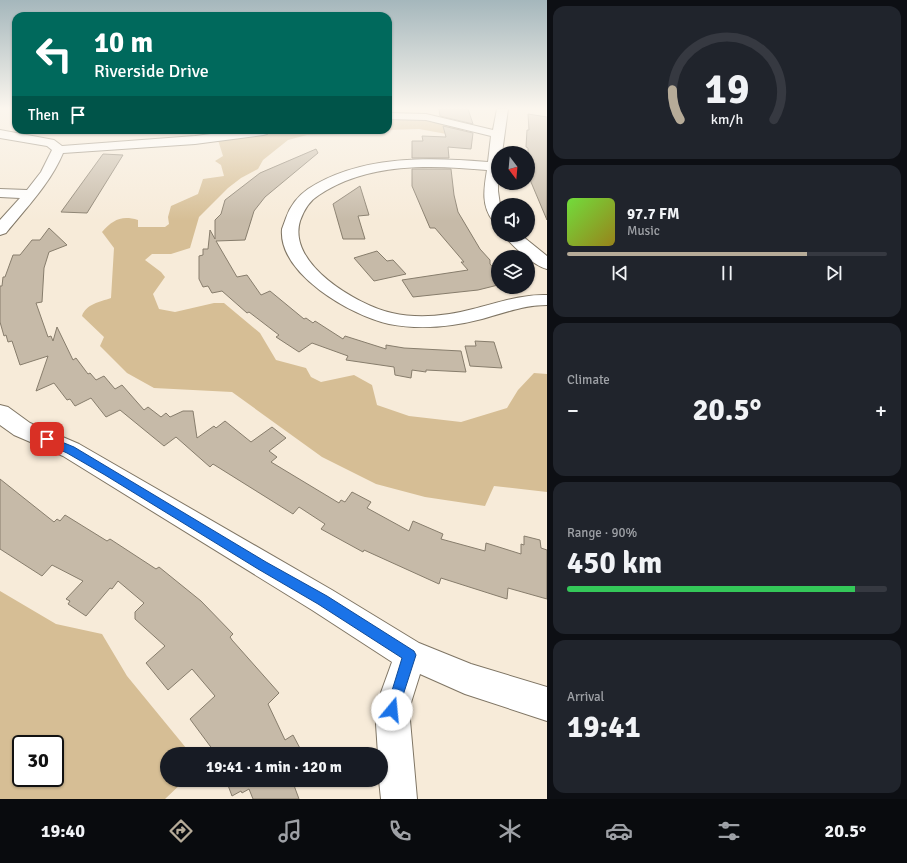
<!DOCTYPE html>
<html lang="en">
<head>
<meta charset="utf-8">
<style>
	:root { --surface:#171b24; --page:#20242c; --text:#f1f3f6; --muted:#9ea1a6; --line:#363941; --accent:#b6ab98 }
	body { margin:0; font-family:Signika,sans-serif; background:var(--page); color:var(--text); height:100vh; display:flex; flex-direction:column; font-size:15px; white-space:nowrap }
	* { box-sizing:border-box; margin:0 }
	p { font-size:13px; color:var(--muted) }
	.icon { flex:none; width:22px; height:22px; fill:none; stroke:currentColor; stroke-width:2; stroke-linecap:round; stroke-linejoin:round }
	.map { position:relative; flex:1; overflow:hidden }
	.sheet { display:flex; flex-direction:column; gap:6px; padding:6px; background:#0d0f14; width:360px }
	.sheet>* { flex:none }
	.banner { position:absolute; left:12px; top:12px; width:380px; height:122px; border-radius:12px; box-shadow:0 1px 3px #0004; background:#00695c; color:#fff; overflow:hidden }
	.needle { width:26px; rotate:164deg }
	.fabs { position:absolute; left:491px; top:146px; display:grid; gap:8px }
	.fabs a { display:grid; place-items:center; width:44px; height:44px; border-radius:50%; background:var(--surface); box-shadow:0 1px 3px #0004; font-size:20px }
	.speed { position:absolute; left:12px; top:735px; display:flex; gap:8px; font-size:20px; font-weight:700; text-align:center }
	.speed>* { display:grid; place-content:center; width:52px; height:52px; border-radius:50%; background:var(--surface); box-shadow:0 1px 3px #0004; line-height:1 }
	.speed .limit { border:2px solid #111; border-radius:6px; background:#fff; color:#111 }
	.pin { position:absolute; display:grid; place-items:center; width:34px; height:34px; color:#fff; margin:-17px; border-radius:8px; box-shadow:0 2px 6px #0006 }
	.me { position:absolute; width:44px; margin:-22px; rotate:17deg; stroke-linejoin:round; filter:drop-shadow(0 0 3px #0008) }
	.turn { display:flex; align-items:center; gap:14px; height:84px; padding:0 16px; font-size:18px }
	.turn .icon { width:52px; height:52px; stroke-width:2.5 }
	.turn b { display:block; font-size:28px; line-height:34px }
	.then { display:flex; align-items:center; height:38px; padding:0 16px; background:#0003; gap:8px; font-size:15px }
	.big { font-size:30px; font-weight:700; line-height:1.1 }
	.sheet .widget { flex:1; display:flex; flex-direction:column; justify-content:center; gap:6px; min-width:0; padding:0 14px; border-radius:12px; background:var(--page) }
	.sheet .dial { align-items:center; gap:0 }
	.dial svg { height:104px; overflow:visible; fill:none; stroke:var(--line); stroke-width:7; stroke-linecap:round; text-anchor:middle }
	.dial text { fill:var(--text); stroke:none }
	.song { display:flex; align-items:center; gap:12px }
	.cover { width:48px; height:48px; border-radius:6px; background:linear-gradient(135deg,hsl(100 70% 55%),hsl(50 70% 35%)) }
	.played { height:4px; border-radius:2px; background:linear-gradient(90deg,var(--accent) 75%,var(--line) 75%) }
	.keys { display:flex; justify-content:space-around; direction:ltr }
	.heat { display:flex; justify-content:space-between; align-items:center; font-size:22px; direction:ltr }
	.charge { height:6px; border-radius:3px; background:linear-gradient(90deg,#34c759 90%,var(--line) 0) }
	.trip { position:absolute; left:160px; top:747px; width:228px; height:40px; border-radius:20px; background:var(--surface); box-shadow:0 1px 3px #0004; font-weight:700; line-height:40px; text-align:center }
	.dock { display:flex; height:64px; justify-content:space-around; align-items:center; background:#090b0e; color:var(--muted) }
	.dock .icon { width:28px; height:28px }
	.dock .current { color:var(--accent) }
	.dock b { font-size:18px; color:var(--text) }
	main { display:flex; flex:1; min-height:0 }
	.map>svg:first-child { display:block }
</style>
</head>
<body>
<main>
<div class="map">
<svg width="547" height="799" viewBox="0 0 547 799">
	<rect width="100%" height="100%" fill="#f7ebd9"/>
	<!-- green -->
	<path fill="#d6be95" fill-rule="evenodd" d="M402 118C417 117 455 121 465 132L452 135 419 129 388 130V121Z
		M281 130H372L350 134 307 135 288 140 263 160 258 169 241 178 228 188 199 217 190 248 171 254H152L145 260 161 272 165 277 153 294 159 309 175 312 214 303H224L260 333 276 360 306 368 311 377 321 382 354 375 372 385 377 405 409 416 461 422 507 408 518 390 534 373 547 374V492L494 486 485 506 425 497 376 484 322 457 232 392 154 388 127 373 100 346 104 337 82 316C86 304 100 302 111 298L114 248 102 232C113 220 121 215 138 220V227H165L169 224 168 217 171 206 198 194 203 179 224 176 221 165 215 161 223 156 218 140Z
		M0 591 56 624 102 634 127 676 191 754H167V780H185L165 799H0ZM21 744H55V778H21Z"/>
	<!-- building -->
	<path fill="#c6baa8" stroke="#877d6c" d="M439 109H468L473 124 440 116Z
		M528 114 547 117V220L528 175V148L526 147 527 130H529Z
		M443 126 473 133 471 149 448 147 449 158H412V141H423L422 136 446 137Z
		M316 149 318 153 265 197 254 211 245 240 216 241 237 277 247 275 261 295 270 291 304 319 306 318 313 323 315 321 343 339 345 336 386 349V345L404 348 461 351 466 372 426 370V372L412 370 411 378 395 375 394 367 346 360 348 356 312 343 299 352 276 337 279 335 249 312 247 313 222 291 212 293 208 286 203 287 199 279V256L203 255V249H208L210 230 215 239V220L221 214 225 200 260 173Z
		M103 154 123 155 87 213 61 212Z
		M412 169H451L454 195 458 212 480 249 490 260V264L498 273V285L478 290 413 297 402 280 468 270 461 262H464L435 228H430L412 186Z
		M360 186 369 215 358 216 365 239H343L333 204Z
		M49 228 67 245 49 252 44 268 42 302 36 303 48 337 51 336 53 341 57 327 73 360 76 358 88 374 90 373 96 380 104 376 115 389 122 385 144 410 148 407 161 417 166 413 170 417 183 411H193L197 438 214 426 216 428 225 421 251 442 272 427 286 438 269 451 277 457 271 462 339 503 341 500 345 502 352 492 371 502 367 508 409 531 413 521 443 534 441 539 485 551 486 543 521 554V544L524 545V536L540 540 541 548 547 550V599L508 588 507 599 441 578 439 584 364 550 363 552 321 529 325 524 299 507 293 514 213 464 210 467 176 437 164 446 120 410 106 417 91 398 75 406 70 399 67 400 54 383 36 391 48 356 20 365 12 341 8 342 6 335 4 336 0 322V286H2L3 277H5L13 255H20L32 240H40Z
		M377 251 387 261 393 260 406 274 374 281 354 258Z
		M475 341 494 342 502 368 470 366 465 346H476Z
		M0 479 54 522 57 519 60 521 65 515 107 541 110 539 156 569 159 567 201 601 233 634 230 637 232 640 279 693 268 704 285 740 293 735 303 754H216L190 719 215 696 192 669 168 690 146 663 165 646 135 619V612L144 603 118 581 112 589 110 588 86 616 68 604 70 601 66 599 83 581 52 565 42 576 0 549Z
		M221 780H292L299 799H253L249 789 242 793 241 791 232 796 226 780 222 783Z"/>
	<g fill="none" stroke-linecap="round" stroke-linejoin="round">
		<defs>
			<path id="minor" d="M497 109H508L502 153H498V191L500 205H498V223L493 221C481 205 484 189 487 170 431 165 368 162 319 195 309 201 304 210 300 221 287 264 357 305 392 313 418 319 447 316 473 309 498 303 521 294 547 295V305C524 305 504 313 482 319 451 327 420 330 389 324 352 316 278 274 282 229 283 226 285 221 286 218 290 206 298 196 308 189 360 155 428 157 488 162L491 136 426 120 388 119V113L426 114 493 130Z
				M0 130 54 140 62 146 195 136 243 130 269 131 267 134 263 135 195 144 63 153C50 184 26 208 6 233L0 235V220L20 198 0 197V189L27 190 41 172 52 150 47 146 0 138Z
				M504 235H521L547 256V269C534 266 512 246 504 235Z
				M0 405 8 407 30 423 79 444 332 590 419 643 471 664 547 687V721L465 694 420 674 409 709 417 799H381L379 780H381V754H378L375 709 392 662 312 610 63 456 14 435 0 425Z"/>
		</defs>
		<!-- minor casing -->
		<use href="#minor" stroke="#7f7564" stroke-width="2"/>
		<!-- minor -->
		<use href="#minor" fill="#fff" fill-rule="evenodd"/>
	</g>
	<!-- sky -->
	<linearGradient id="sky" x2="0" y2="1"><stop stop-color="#a5b7bc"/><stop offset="0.49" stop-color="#fbf6ee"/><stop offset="1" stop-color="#fbf6ee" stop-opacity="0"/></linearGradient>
	<rect width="547" height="221" fill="url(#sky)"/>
	<!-- route -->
	<path fill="#1a73e8" stroke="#114b97" d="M47 436 74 447 266 562 327 596 414 651 416 655 397 714 392 716 388 714 386 710 402 658 318 604 258 569 105 475 67 453 43 442 42 439 43 437Z"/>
</svg>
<div class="fabs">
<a><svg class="needle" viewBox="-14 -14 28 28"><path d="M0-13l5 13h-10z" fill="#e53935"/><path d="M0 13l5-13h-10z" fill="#9ea1a6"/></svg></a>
<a><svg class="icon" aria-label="sound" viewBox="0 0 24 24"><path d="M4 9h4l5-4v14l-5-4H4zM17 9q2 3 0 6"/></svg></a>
<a><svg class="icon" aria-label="layers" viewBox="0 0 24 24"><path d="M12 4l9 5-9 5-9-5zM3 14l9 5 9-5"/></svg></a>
</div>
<div class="speed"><div class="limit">30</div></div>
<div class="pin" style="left:47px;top:439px;background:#d93025"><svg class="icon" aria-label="arrive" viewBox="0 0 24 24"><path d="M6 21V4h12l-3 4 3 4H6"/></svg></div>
<svg class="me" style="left:392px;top:710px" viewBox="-20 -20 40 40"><circle r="19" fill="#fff"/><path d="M0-13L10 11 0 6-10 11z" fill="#1a73e8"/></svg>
<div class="trip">19:41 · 1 min · 120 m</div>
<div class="banner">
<div class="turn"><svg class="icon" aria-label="left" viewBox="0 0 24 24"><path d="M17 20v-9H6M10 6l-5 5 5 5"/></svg><div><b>10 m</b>Riverside Drive</div></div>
<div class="then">Then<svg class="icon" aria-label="arrive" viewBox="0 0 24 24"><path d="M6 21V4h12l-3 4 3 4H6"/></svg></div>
</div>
</div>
<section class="sheet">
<div class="widget dial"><svg viewBox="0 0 100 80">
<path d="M14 69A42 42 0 1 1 86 69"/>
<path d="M14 69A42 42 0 0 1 8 46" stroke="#b6ab98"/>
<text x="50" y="56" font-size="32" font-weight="700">19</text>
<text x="50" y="72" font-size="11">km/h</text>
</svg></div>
<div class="widget">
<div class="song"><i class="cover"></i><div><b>97.7 FM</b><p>Music</p></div></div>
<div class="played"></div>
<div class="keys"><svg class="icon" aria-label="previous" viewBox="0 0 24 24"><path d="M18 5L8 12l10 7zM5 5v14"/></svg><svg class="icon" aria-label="pause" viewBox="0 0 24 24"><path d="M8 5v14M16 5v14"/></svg><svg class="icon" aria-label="next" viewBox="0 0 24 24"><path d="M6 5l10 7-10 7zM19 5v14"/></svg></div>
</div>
<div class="widget"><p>Climate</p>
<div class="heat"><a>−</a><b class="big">20.5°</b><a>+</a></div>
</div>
<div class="widget"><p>Range · 90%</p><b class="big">450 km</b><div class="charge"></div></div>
<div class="widget"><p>Arrival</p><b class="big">19:41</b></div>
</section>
</main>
<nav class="dock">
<b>19:40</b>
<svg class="icon current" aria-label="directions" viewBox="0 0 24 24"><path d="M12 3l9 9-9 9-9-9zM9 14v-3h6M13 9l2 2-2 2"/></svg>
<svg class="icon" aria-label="music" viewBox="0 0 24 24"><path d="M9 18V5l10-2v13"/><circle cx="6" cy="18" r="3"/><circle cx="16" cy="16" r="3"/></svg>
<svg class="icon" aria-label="phone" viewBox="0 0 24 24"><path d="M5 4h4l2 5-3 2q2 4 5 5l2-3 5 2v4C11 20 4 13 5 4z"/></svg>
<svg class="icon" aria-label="climate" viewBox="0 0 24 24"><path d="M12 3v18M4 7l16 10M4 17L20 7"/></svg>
<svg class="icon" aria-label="car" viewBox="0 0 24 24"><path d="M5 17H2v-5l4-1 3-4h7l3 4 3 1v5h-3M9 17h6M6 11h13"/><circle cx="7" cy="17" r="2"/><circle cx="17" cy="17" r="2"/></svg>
<svg class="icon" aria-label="filters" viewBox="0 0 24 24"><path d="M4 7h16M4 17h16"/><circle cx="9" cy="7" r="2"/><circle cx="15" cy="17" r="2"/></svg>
<b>20.5°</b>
</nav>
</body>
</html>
